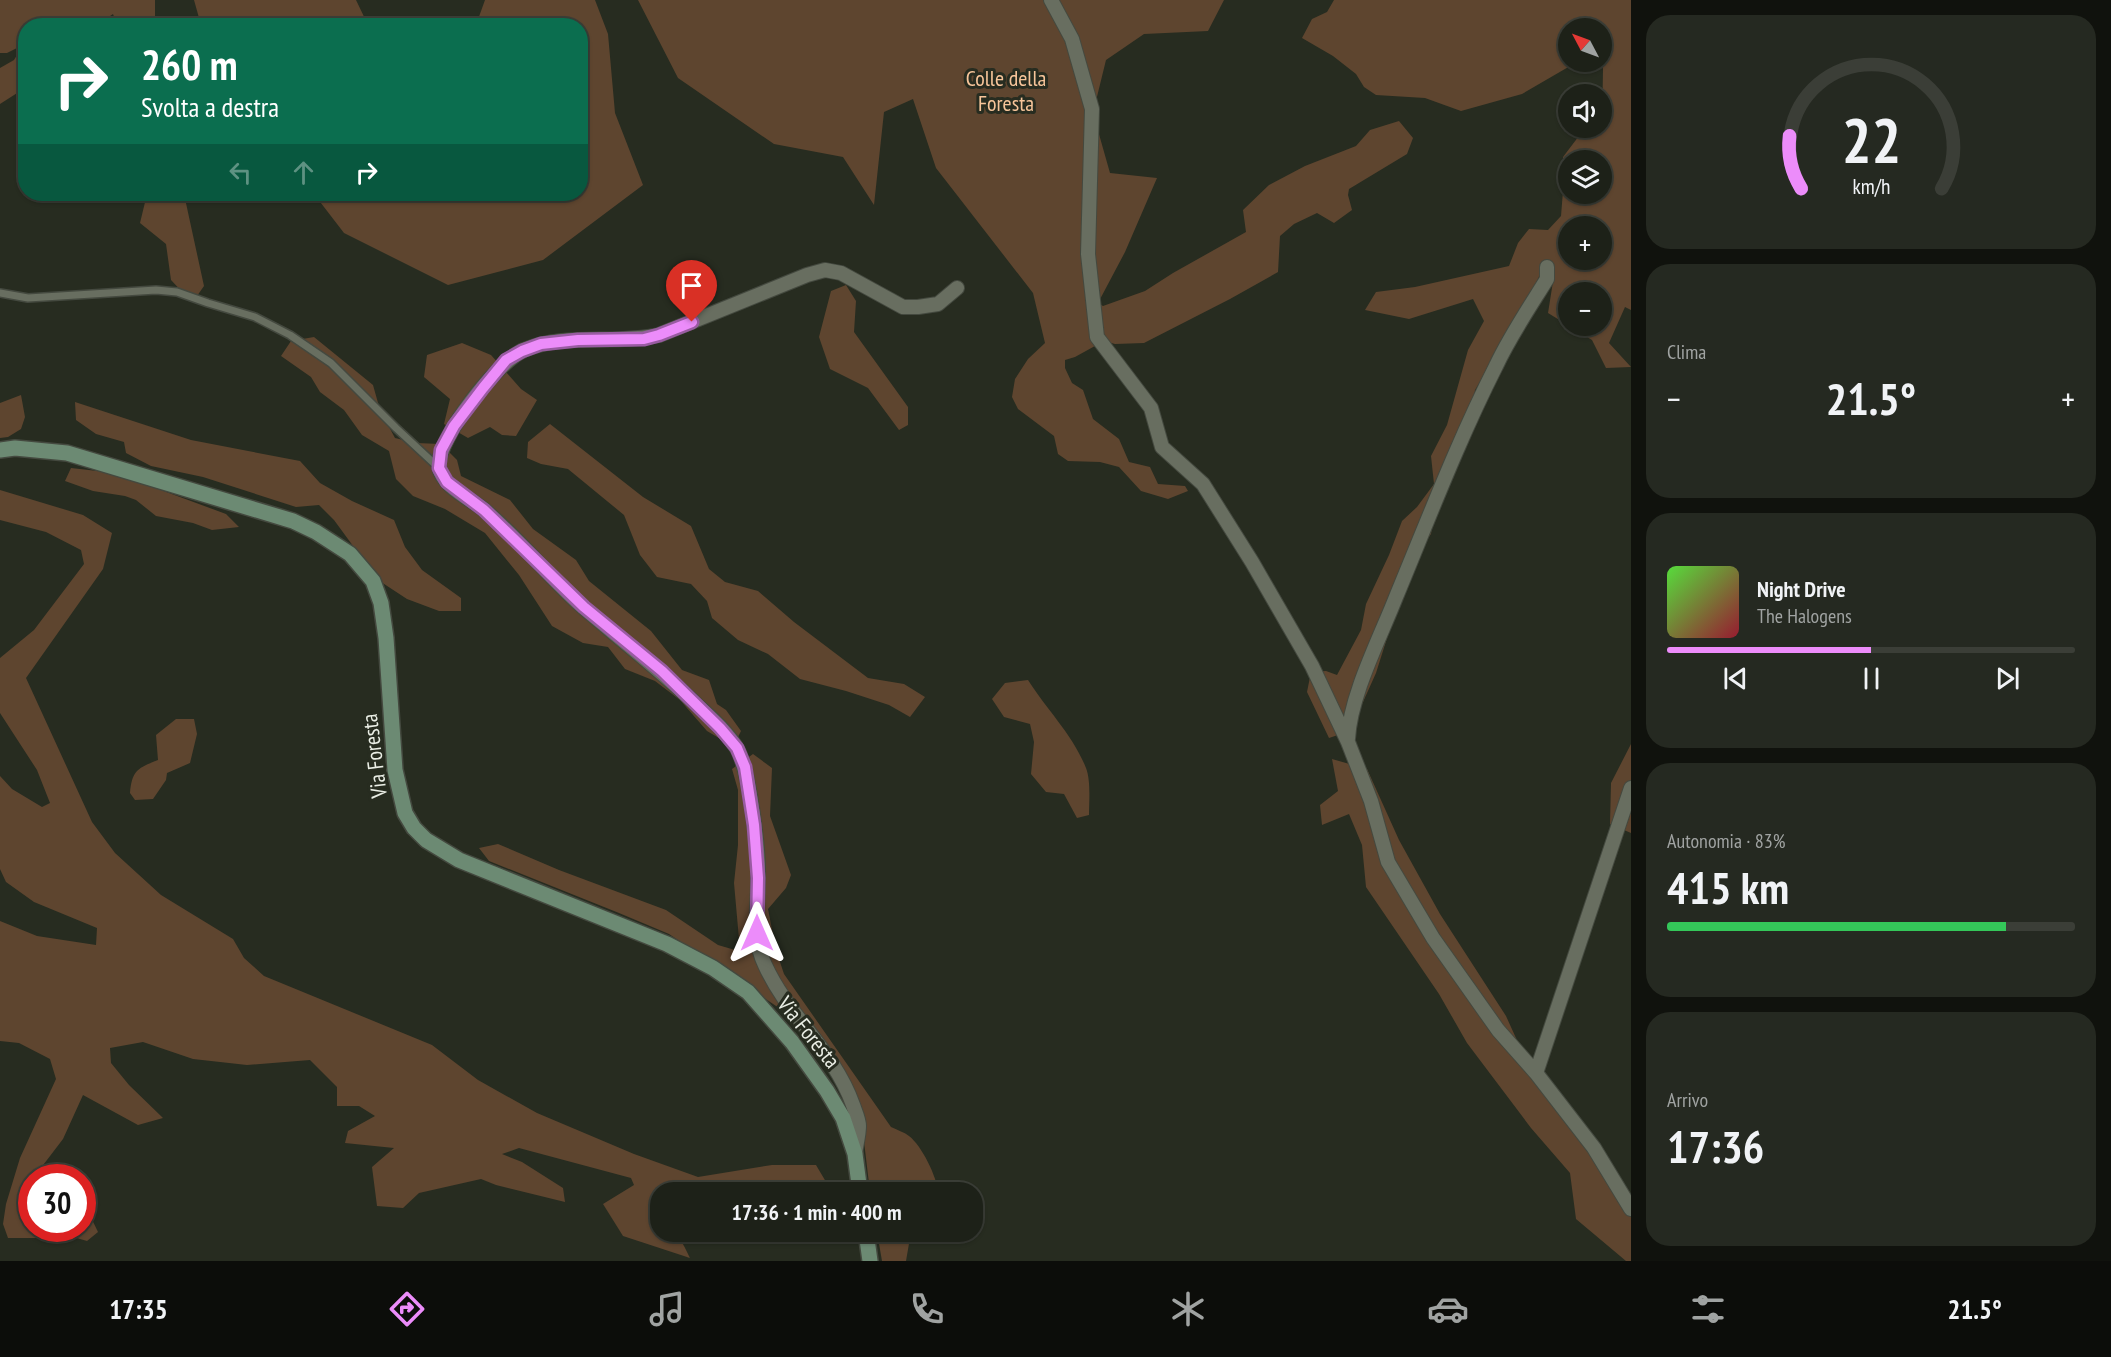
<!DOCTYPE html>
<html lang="it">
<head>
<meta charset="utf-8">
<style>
	:root { --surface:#1d2118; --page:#252921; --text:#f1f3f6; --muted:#a0a3a2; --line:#3b3e37; --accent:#ec8cfa }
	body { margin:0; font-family:"PT Sans Narrow",sans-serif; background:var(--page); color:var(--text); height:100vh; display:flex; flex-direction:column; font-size:22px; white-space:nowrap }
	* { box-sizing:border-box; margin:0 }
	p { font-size:20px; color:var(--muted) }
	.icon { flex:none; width:33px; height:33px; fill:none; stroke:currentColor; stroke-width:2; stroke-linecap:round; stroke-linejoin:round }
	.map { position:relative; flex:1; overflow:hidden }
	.panel { display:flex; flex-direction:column; gap:15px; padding:15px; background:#10120d; width:480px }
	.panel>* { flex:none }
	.banner { position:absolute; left:18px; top:18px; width:570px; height:183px; border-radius:24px; box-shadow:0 2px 4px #0004,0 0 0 2px var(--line); background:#0b6e4f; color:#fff; overflow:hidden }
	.needle { width:39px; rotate:311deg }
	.tools { position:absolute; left:1558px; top:18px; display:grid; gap:12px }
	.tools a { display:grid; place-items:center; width:54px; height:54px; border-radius:50%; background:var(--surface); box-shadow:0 2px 4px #0004,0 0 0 2px var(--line); font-size:30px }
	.speed { position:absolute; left:18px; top:1164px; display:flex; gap:12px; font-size:30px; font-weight:700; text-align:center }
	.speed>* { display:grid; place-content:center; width:78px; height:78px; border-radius:50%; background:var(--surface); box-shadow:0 2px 4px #0004,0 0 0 2px var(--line); line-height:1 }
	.speed .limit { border:9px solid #d22; background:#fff; color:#111 }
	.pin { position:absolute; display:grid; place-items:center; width:51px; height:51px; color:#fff; margin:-62px -26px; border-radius:50% 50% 50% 0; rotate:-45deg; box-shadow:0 0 6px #0007 }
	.pin .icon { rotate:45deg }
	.me { position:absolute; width:66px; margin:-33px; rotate:0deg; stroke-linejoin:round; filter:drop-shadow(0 0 4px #0008) }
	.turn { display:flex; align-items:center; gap:21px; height:126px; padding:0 24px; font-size:27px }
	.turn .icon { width:78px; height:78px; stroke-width:2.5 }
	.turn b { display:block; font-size:42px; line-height:51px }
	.lanes { display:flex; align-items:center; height:57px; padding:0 24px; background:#0003; justify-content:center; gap:30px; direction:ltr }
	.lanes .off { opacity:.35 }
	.big { font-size:45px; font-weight:700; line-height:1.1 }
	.panel .card { flex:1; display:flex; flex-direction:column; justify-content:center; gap:9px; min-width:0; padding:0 21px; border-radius:24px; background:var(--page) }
	.panel .dial { align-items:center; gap:0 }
	.dial svg { height:156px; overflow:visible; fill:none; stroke:var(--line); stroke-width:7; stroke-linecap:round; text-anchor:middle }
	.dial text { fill:var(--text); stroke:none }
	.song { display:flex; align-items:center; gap:18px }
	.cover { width:72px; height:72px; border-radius:9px; background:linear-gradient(135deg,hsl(110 70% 55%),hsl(350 70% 35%)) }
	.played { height:6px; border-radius:3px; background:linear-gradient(90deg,var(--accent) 50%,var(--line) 50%) }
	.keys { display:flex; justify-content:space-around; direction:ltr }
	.heat { display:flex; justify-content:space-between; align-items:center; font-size:33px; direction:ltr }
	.charge { height:9px; border-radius:4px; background:linear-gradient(90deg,#34c759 83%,var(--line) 0) }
	.trip { position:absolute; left:650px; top:1182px; width:333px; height:60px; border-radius:24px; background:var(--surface); box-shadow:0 2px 4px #0004,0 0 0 2px var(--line); font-weight:700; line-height:60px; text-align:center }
	.tabs { display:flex; height:96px; justify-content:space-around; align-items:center; background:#0c0d0a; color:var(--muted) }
	.tabs .icon { width:42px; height:42px }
	.tabs .on { color:var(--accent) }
	.tabs b { font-size:27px; color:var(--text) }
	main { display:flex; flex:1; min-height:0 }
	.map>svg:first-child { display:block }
</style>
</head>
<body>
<main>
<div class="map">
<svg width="1631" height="1261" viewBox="0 0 1631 1261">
	<rect width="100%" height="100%" fill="#272c20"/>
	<!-- green -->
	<path fill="#5e452f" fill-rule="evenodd" d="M0 0H155V25H117L113 14 97 25 26 26 25 88 0 104V68L14 60 23 45 7 53H0Z
		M194 0H356L368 25H201Z
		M485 0H595L608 34 615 113 643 185 543 260 448 285 344 233 314 194H580V26L476 25Z
		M638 0H1224L1208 31 1144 34 1106 60 1093 113 1110 173 1157 178 1125 252 1098 303 1103 306 1145 291 1173 273 1246 232 1243 210 1269 185 1305 166 1356 146 1370 130 1399 121 1413 138 1407 154 1349 189 1348 195 1352 210 1334 223 1317 213 1294 224 1280 236 1278 272 1230 299 1144 343 1115 344 1104 341 1075 357 1065 360V368L1072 383 1083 390 1093 419 1119 439 1129 462 1150 467 1158 484 1185 486 1188 491 1168 499 1141 491 1119 467 1100 462 1068 461 1058 454 1054 436 1018 409 1012 397 1015 379 1028 359 1045 343 1033 293 936 168 913 99 884 112 874 205 843 157 774 144 678 78Z
		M1334 0H1631V310L1625 307 1609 343 1631 367 1606 368 1592 340 1548 313 1555 269 1546 262 1523 310 1475 390 1471 432 1434 512 1431 534 1412 559 1376 673 1350 731 1329 738 1307 692 1311 672 1326 671 1337 675 1361 630 1366 604 1389 555 1402 521 1417 507 1434 484 1431 456 1447 425 1468 350 1484 321 1473 299 1409 319 1365 310 1376 292 1415 287 1509 266 1518 243 1529 229 1548 230 1561 216 1563 191V157L1585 128H1602L1603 69 1601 62 1602 28H1569V62H1577L1522 94 1461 111 1425 98 1376 95 1364 87 1356 74 1333 56 1302 38 1312 19 1327 12ZM1569 160H1602V194H1569ZM1569 226H1602V260H1569ZM1569 292H1602V326H1569Z
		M147 194H184L204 286 197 296 187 297 171 280 166 244 140 223Z
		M846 285 856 301 854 332 908 407V425L899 430 868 388 830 369 819 337 831 291Z
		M314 337 373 385 380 410 395 438 416 443 441 444 457 460 461 476 510 500 533 529 576 560 589 581 651 631 682 670 709 680 717 704 726 710 741 731 738 737 729 744 707 731 680 700 655 681 625 669 608 647 583 643 552 626 519 575 485 533 445 509 413 496 396 479 389 451 362 435 344 410 320 392 311 377 281 356 291 341Z
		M462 343 491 355 521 389 537 400 516 436 502 435 490 427 468 438 444 424 450 399 424 377 427 355Z
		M21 395 25 417 21 429 8 437 0 438V403Z
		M75 402 191 440 300 461 320 483 352 501 394 520 405 547 422 570 461 598V611H439L407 599 378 580 334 520 319 505 296 507 203 477 151 466 126 453 124 442 96 434 76 420Z
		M550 424 643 497 691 526 709 569 725 582 758 591 794 622 868 678 904 684 925 697 910 717 889 705 846 691 800 679 768 654 738 640 712 618 707 601 691 584 657 577 640 555 624 515 568 469 541 464 527 458 528 442Z
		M71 468 115 473 226 514 239 527 212 530 193 523 156 516 136 500 125 496 93 491 65 481Z
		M0 490 83 515 112 533 103 569 26 678 92 822 115 853 161 895 233 939 244 958 264 976 432 1045 478 1080 537 1113 634 1154 698 1177 772 1165H816L832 1192 795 1187 714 1189 708 1192H660V1218H655L660 1224V1232C680 1232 682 1242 690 1258L623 1236 603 1204 634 1185 631 1178 519 1148 502 1154 522 1162 563 1188 565 1202 496 1185 481 1179 419 1193 403 1208 377 1206 372 1167 394 1148 345 1143 348 1131 375 1116 359 1106H337V1087L310 1060 247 1065 193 1059 143 1042 110 1048 111 1063 129 1085 163 1118 138 1125 83 1095 63 1139 34 1177 32 1178V1228H82L83 1205H85L98 1232 87 1241 59 1233 45 1238H8L3 1224 6 1204 20 1158 56 1079 50 1059 19 1043 0 1041V921L37 936 96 945 97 928 34 902 6 882 0 869V776L12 789 42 807 50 803 37 770 0 713V658L34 630 84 564 81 550 46 532 0 520Z
		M1028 680C1047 710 1073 735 1086 768 1091 781 1089 801 1089 815L1077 818 1064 794 1046 792 1031 774 1034 742 1030 724 1004 717 992 699 1005 683Z
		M176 719H194L197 734 190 763 167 773 166 780 153 799 135 800 130 793C132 770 138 768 158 760L156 735Z
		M1631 744V833L1610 824 1611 783Z
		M753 754 772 768 770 816 791 875 786 888 768 909 776 950 784 974 891 1127C897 1130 904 1132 909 1136 922 1146 937 1177 938 1192H870L863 1133 825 1064 782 1010 669 934 619 913 489 861 479 848 498 844 559 870 666 910 718 945 735 950 739 939 734 883 738 845V790L732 769Z
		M1332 759 1367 769 1399 840 1440 914 1506 1016 1525 1058 1631 1200V1261H1626L1576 1219 1570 1173 1531 1128 1467 1043 1439 994 1366 887 1362 845 1349 814 1322 825 1320 805 1338 791Z
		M877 1232H911L906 1261H882Z"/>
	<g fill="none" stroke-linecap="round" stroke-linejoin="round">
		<defs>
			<path id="service" d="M0 293 28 298 156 290 177 292 208 303 255 317 290 335 331 363 396 428 439 468"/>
			<path id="minor" d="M1051 0 1072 39 1092 109 1088 254 1097 337 1151 408 1162 447 1203 484 1252 562 1312 666 1348 742 1371 801 1388 862 1433 938 1498 1030 1536 1073 1594 1148 1631 1209
				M1348 739C1350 696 1380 638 1396 597 1428 520 1458 441 1496 366 1510 336 1529 308 1547 279V267
				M1536 1073 1631 788
				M855 1154C856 1145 859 1135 859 1126 859 1119 855 1111 853 1105 834 1051 788 1016 765 965 752 939 758 910 758 881 759 853 750 769 736 747 726 731 711 718 697 705 661 671 623 641 585 609 549 578 520 539 483 509 469 498 442 486 439 467 436 439 499 360 524 350 566 332 615 345 659 335L807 275 825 270 841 273 903 307H918L938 304 957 288"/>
			<path id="secondary" d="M0 450 15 448 67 453 293 521 316 532 350 554 373 581 381 603 386 638 395 770 405 813 414 828 426 840 459 860 667 944 713 968 748 992 792 1042 827 1091 843 1118 855 1154 860 1192
				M866 1232 870 1261"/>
		</defs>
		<!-- service casing -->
		<use href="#service" stroke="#44493f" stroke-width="10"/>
		<!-- minor casing -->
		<use href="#minor" stroke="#44493f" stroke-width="16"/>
		<!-- secondary casing -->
		<use href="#secondary" stroke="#44493f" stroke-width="18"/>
		<!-- service -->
		<use href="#service" stroke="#686e60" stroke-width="7"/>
		<!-- minor -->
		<use href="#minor" stroke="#686e60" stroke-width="14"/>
		<!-- secondary -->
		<use href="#secondary" stroke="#6c8a73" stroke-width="15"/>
	</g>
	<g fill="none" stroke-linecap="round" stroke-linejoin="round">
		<defs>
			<path id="route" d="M692 322 659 335 644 339 578 340 541 344 522 351 506 360 483 388 454 426 441 450 439 468 447 482 484 510 584 607 662 671 720 728 737 748 745 767 754 825 758 878 757 933"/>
		</defs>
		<!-- route casing -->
		<use href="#route" stroke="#995ba2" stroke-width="15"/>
		<!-- route -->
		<use href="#route" stroke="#ec8cfa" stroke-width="10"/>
	</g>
	<g text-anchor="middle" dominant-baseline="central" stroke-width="6" stroke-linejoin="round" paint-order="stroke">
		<!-- park labels -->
		<g font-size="22" fill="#f7c59a" stroke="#272c20">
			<text x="1006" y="78">Colle della<tspan x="1006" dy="25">Foresta</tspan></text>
		</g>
		<!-- street labels -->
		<g font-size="22" fill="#eaeee5" stroke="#272c20">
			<text transform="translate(374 756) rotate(-97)">Via Foresta</text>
			<text transform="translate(809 1032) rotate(51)">Via Foresta</text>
		</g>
	</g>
</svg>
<div class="tools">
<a><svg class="needle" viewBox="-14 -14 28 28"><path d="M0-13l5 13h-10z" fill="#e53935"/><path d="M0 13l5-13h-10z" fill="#a0a3a2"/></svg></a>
<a><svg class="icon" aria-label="sound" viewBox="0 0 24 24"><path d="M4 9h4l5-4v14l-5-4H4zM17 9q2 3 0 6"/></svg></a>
<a><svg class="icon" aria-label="layers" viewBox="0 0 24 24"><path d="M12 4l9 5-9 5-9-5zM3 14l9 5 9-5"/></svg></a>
<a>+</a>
<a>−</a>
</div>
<div class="speed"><div class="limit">30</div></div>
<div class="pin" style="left:692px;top:322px;background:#d93025"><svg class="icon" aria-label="arrive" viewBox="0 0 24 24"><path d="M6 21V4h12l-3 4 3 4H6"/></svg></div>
<svg class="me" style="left:757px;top:933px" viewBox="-20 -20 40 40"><path d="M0-17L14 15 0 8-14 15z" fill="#ec8cfa" stroke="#fff" stroke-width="4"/></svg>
<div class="trip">17:36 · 1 min · 400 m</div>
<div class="banner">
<div class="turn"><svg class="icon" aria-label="right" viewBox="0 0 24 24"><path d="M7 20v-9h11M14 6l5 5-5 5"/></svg><div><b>260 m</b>Svolta a destra</div></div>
<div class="lanes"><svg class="icon off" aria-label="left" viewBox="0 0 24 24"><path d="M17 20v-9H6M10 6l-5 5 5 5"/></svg><svg class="icon off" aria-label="ahead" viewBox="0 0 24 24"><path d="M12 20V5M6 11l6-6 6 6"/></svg><svg class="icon" aria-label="right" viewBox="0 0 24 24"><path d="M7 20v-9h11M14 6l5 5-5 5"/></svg></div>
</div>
</div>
<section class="panel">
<div class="card dial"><svg viewBox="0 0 100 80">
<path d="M14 69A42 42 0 1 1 86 69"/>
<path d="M14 69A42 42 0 0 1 8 42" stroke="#ec8cfa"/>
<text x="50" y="56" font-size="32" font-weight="700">22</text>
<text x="50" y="72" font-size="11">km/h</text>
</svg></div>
<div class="card"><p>Clima</p>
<div class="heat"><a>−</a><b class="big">21.5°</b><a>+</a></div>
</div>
<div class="card">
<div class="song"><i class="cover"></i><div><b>Night Drive</b><p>The Halogens</p></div></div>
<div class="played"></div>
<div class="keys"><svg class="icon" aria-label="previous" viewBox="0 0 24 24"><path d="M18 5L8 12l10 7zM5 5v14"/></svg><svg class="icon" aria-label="pause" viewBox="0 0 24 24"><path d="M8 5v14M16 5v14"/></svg><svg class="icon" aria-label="next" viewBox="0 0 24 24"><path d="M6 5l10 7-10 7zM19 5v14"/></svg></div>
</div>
<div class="card"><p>Autonomia · 83%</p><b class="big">415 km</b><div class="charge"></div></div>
<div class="card"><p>Arrivo</p><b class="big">17:36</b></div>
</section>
</main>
<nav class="tabs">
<b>17:35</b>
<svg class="icon on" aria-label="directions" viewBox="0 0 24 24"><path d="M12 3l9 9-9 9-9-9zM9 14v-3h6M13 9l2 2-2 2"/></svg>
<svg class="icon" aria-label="music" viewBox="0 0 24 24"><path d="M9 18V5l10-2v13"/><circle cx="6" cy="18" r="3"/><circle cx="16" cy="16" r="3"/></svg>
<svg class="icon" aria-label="phone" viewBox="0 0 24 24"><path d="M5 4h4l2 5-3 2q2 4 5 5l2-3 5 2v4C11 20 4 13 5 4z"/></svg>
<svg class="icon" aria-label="climate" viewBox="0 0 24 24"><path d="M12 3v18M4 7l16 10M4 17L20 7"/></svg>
<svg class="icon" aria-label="car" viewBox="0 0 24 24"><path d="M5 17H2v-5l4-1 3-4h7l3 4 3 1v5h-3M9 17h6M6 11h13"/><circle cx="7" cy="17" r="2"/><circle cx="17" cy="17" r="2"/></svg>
<svg class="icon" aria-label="filters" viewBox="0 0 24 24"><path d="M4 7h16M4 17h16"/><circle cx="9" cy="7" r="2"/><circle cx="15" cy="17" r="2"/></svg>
<b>21.5°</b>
</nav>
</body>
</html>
